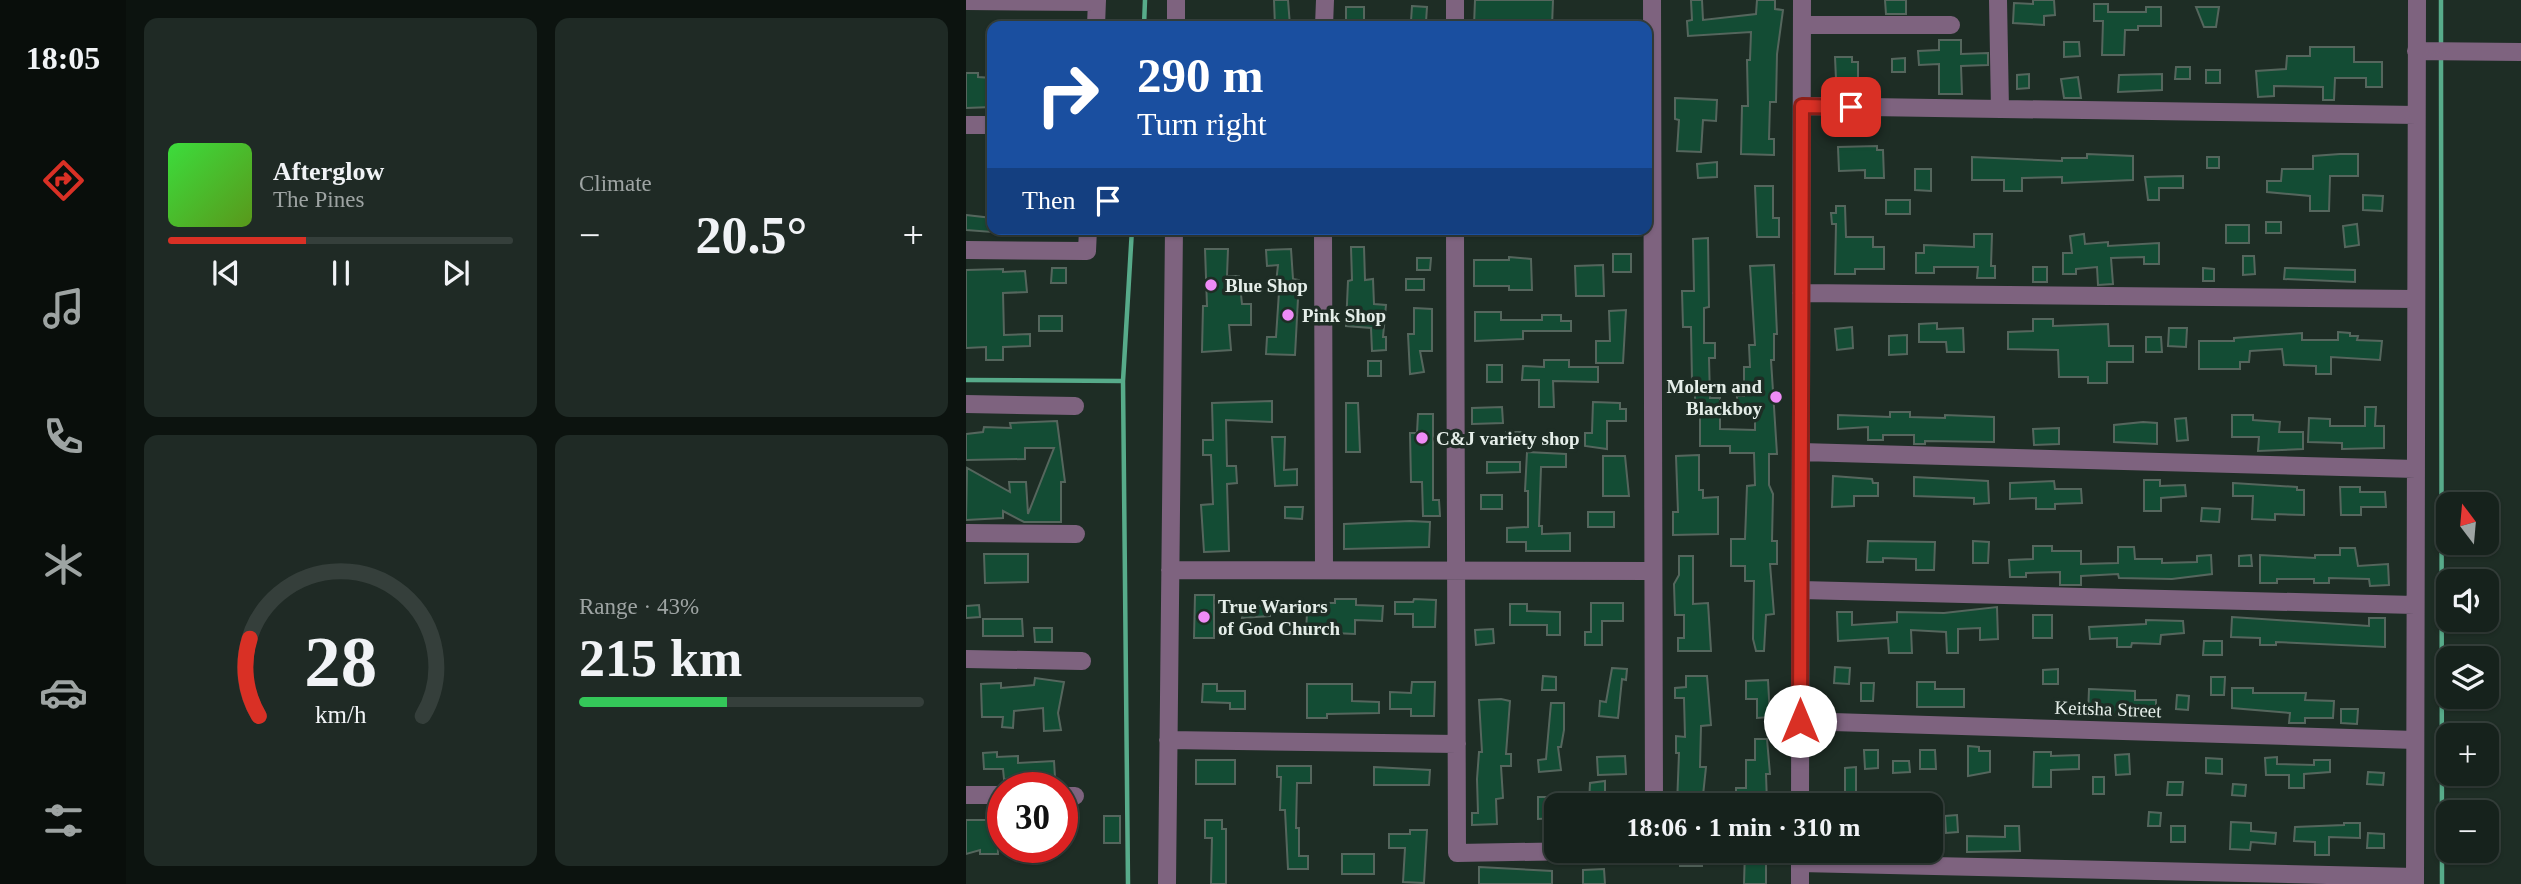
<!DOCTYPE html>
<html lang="en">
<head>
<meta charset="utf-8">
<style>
	:root { --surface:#16221c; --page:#1f2a25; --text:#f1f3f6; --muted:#9ea4a3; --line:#353f3b; --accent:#d93025 }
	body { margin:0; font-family:"Times New Roman",serif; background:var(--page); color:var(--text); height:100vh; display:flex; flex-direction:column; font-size:26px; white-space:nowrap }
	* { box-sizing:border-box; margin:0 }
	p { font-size:23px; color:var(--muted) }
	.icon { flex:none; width:38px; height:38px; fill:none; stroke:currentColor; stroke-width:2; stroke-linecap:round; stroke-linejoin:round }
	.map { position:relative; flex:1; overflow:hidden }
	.drawer { display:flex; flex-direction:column; gap:18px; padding:18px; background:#0c130f; width:840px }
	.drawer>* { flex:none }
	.hud { position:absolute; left:21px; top:21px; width:665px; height:214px; border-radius:14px; box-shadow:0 2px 5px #0004,0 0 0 2px var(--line); background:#1a4fa0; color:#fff; overflow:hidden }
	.needle { width:46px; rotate:344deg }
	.tools { position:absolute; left:1470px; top:492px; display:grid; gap:14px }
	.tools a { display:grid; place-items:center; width:63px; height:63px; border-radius:14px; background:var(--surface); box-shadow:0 2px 5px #0004,0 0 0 2px var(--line); font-size:35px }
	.speed { position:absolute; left:21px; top:772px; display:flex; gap:14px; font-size:35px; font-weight:700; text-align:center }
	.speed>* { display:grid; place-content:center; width:91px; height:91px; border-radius:50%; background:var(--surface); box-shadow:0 2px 5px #0004,0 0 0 2px var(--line); line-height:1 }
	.speed .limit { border:10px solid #d22; background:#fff; color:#111 }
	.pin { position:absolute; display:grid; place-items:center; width:60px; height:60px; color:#fff; margin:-30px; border-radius:14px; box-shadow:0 4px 10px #0006 }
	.me { position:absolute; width:77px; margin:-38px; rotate:0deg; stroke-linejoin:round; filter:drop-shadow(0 0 5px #0008) }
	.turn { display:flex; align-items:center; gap:24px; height:147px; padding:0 35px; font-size:32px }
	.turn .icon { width:91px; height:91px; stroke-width:2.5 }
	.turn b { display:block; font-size:49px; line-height:60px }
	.then { display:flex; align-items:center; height:66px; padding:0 35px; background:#0003; gap:14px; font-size:26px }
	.big { font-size:52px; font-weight:800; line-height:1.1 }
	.drawer .widget { flex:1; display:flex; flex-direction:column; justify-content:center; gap:10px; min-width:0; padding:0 24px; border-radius:14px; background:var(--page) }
	.drawer .dial { align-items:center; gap:0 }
	.dial svg { height:182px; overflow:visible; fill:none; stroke:var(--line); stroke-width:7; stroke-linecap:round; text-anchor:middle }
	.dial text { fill:var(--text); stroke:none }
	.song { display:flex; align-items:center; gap:21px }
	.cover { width:84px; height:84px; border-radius:10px; background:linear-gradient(135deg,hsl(120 70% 55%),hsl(90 70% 35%)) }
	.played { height:7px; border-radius:4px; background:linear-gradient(90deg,var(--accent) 40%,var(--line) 40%) }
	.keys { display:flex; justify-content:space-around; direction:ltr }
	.heat { display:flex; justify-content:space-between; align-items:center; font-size:38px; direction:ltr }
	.charge { height:10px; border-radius:5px; background:linear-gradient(90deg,#34c759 43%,var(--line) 0) }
	.drawer .tiles { flex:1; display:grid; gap:18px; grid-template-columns:repeat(2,1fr) }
	.trip { position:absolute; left:578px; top:793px; width:399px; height:70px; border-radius:14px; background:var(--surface); box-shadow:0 2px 5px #0004,0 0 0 2px var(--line); font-weight:800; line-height:70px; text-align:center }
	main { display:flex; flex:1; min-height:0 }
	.tab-bar { display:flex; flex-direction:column; width:126px; justify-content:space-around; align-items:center; background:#090e0b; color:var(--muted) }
	.tab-bar .icon { width:49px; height:49px }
	.tab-bar .on { color:var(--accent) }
	.tab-bar b { font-size:32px; color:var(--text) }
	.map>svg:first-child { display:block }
</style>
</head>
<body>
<main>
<nav class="tab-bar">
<b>18:05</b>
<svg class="icon on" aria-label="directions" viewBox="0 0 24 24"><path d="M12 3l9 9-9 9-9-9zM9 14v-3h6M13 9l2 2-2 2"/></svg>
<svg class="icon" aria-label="music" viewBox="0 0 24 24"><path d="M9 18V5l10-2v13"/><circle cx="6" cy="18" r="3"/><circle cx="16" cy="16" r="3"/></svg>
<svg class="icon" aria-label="phone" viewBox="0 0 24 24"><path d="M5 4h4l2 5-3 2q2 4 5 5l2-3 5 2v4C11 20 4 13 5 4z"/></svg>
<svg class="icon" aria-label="climate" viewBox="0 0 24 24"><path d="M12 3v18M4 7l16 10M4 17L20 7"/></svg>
<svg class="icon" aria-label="car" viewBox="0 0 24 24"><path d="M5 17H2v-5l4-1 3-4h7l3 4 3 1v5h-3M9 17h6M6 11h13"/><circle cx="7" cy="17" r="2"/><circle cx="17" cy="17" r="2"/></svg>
<svg class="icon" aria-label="filters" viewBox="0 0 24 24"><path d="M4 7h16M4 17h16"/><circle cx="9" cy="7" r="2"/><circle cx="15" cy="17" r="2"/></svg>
</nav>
<section class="drawer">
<div class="tiles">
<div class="widget">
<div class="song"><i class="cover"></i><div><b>Afterglow</b><p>The Pines</p></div></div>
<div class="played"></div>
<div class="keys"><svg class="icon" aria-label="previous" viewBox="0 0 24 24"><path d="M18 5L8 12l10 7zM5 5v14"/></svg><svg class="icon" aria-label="pause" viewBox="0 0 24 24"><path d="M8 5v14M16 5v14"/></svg><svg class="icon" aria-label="next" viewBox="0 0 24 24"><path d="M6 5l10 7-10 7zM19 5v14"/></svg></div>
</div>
<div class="widget"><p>Climate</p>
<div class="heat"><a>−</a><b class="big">20.5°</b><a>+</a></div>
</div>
<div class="widget dial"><svg viewBox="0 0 100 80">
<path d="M14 69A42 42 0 1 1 86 69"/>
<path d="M14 69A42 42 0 0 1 10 35" stroke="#d93025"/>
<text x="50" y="56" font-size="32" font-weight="700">28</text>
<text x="50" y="72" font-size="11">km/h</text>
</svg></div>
<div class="widget"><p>Range · 43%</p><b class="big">215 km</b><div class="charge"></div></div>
</div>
</section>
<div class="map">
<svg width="1555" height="884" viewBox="0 0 1555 884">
	<rect width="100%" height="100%" fill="#1e2d25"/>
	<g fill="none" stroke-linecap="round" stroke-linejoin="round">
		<!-- stream -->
		<path stroke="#57ab8a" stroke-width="4.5" d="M178 26 179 0
			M1475 45V0
			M1475 60 1476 884
			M0 380 157 381
			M162 884 157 381 166 229"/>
	</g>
	<!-- building -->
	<path fill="#134c34" stroke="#55665d" stroke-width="2" d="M308 0H322L324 26H309Z
		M509 0H587L586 26H508Z
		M725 0H736L737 20 790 14 791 0H809V9L817 10 811 54 810 102H804L803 139H808V155L775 154 776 106H782L781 60H784L785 32 722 36 721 21 726 20Z
		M919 0H940V14H920Z
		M1067 0H1088L1089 15 1078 16V25L1047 23 1048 3 1067 4Z
		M1128 4H1142V12H1180V7H1195V26H1172V30H1159L1158 55H1136L1137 21H1128Z
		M446 6 461 7 460 22 445 21Z
		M380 7H398V22L380 21Z
		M1230 7H1253L1250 27H1238Z
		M973 40H995V54L1022 53V65L995 66 996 94H973V64L953 65 952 51 973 50Z
		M1098 42H1113L1114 56 1098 57Z
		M1344 47H1388V62H1416V87H1400V78H1369L1368 100H1357V87L1308 86V96L1292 97 1290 71 1320 69 1321 56H1344Z
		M869 57H886V62H892V79H870Z
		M939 58V72H926V59Z
		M1210 67H1224V79H1209Z
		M1240 70H1254V83H1240Z
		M0 73H12V77L26 78V107L0 108Z
		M1063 74V88L1051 89V75Z
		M1196 74V90L1152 92 1153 75Z
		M1112 77 1115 98H1098L1095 79Z
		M709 98 751 100 750 121 737 120 735 152 711 151 713 120 709 119Z
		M911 146V150H917L918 178H899V170L873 171 872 147Z
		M1121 154 1167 156V180L1096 183V177L1056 178V191H1038V180H1006V157L1096 161V158H1121Z
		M1374 154H1392V176H1364L1363 211H1344V196L1301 192V181H1315L1316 169H1347V156Z
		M1241 157H1253V168H1241Z
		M751 162V177L732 178 731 164Z
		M949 169H965V191L949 190Z
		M1217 176V188H1193V200H1182L1179 177Z
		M789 186H807V218H813V237H791Z
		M1397 195 1417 196 1416 211 1397 210Z
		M920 200H944V214H920Z
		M870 206H879L880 237H907V247H918V269H889V274H869L870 224H866L865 213H870Z
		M0 215 26 218V232L0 230Z
		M1300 222H1315V233H1300Z
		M1391 224 1393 245 1379 247 1377 226Z
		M1260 225H1283V243H1260Z
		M1008 234H1026L1025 266H1029V278H1011L1012 267H968V273H950V253H958V245L1008 247Z
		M1118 234 1119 244 1142 242V246L1193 243V264H1178V257L1145 258 1147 284 1132 285 1131 267 1110 269V274H1097V253H1106L1104 236Z
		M742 238 743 307 738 308V343H749V358H743L744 398H754V429L789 430V407H771V396H778V367H784L783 345H789L784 266 808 265 811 334H808V360H805L811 454H803V485L807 494 806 541H811V564H804L808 614 800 615 798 651H790L787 639 788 581H779V566H765V539H779L781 486 789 485 788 453H764V446H734V411H729V381H726L725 327H717L716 291H728L727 239Z
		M385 247H398L399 280 407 279 408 304 420 305 417 337H420V350L406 351 405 328 380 326 382 281 386 280Z
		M239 249H262L261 276H273L276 304H285V325H263L265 350 236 352 237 306H241Z
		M325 249 327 279 333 280 329 355 300 354 301 337H310L313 292H309L312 265 301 266 300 250Z
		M647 254H665V272H647Z
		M1277 256H1288L1289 274 1277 275Z
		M543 257 565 259 566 290H543V286H508V260H543Z
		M451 258H465L464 270H451Z
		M637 265 638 296H610L609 266Z
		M1067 267H1081V282H1067Z
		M86 268H100V283H85Z
		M1237 268 1248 269V281H1237Z
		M1319 268 1389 270V282L1318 279Z
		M37 269V272L59 271 61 292 37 293 38 335 64 334V346L37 347V360H20V347L0 348V270Z
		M440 279H458V290H440Z
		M448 308 466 309V351H454L458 372 444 374 442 334H448Z
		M660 310 657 363H630V341H644L643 311Z
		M509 312H535V320H576V315H595V321H605V331H557V339L509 341Z
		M73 316H96V331H73Z
		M1067 319H1087V326L1142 324 1143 346H1167V362H1141V383H1122V377H1093L1092 350 1042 349V332L1067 331Z
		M971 323V329L997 328 998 352H981L980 342H953V324Z
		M886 327 887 348 871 350 869 329Z
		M1203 328H1221L1220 347 1202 346Z
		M1372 332 1384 333V336H1392L1391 340 1416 341 1414 360 1365 357V374H1350V366L1318 365 1316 349 1284 351 1283 362H1274V369H1233V341H1268V338L1336 333V340H1372Z
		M941 335V354L923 355V336Z
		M1180 337H1195L1196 352H1180Z
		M578 360H603V367H632V382L587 381 588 407H573V380H556L557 366 578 367Z
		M402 361H415V376H402Z
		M521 365H536V382H521Z
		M306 401V422L260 420 261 466H270L271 483 261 484 263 551 238 552 235 505 247 504 245 455H237V440H247L246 403Z
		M627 402 654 403V409H660V421H641V449L619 446V433H626Z
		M380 403H392L394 452H380Z
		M536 407 537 423 506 424V408Z
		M1399 407H1410L1409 426H1418V448L1376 449V443L1342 442 1343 418 1364 419V426H1399Z
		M924 412H944V417L979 418V415L1028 417V442L959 441V444H948V435H917V440H902V427L872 429V415L924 417Z
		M452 414H467V500H473L474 516H457L456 482H445L444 433H451Z
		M1266 415H1287V420L1314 422 1313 432H1337V449L1292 451 1293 437H1266Z
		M1220 418 1222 440 1211 441 1209 419Z
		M91 421 99 482H95V522H58L37 511V518L0 520 1 468 44 492 43 482H60L62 514 88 448H59V459L0 460V434L17 432 18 427 45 428 44 423Z
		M1177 422 1191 423V444L1148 442V425Z
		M1093 428V444L1068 445 1067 429Z
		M540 432H557V444H540Z
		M306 437H319L318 470 331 469V485L309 486Z
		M561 452 600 454V467H575L573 526H576V534L604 533V551H560V542H541V528L562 527V491H559Z
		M733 455V490H737V498L752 497V534L707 535V512H712L710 456Z
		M637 456H659L663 496H637Z
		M521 462H554V472L521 473Z
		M867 476 906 479 907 483H912V496H888V506L866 507Z
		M948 477 1022 481 1023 503 1008 504V498L948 496Z
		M1178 480H1194V486L1219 485 1220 496 1195 498V511H1178Z
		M1088 481 1089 489H1115L1116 503 1089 504V509H1070V498L1044 499V483Z
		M1267 483 1331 487V490H1338V515L1309 514V520L1286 519 1287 496H1267Z
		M1374 487H1394V492H1419L1420 507H1395V515H1375Z
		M515 495H536V509H515Z
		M319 507H337L336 519 319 518Z
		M1236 508 1254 509 1253 522 1235 521Z
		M622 512H648V527H622Z
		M444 521 464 522 463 547 378 549V524Z
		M902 541 969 542 968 570H950V559L917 558V562H901Z
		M1007 541 1023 542 1022 563H1007Z
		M1067 546H1086V551H1115V564L1152 563V547H1168L1169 559H1196V563L1231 562V556L1245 555 1246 574 1206 579 1153 578 1152 574 1115 576V585H1094V572L1060 573V577H1044L1043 560 1067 559Z
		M1374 548H1389L1392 566 1422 564 1423 585 1404 586 1403 579 1363 578V583H1348V579H1311V583H1294V555L1349 558V555H1374Z
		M18 554H62V582L19 583Z
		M1285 555 1286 566H1273V556Z
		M713 556H727V604L742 603 745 651H712V638H718V615H709L708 584 713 575Z
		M229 595H248V638H228Z
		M369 599H390V605L417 606 416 621 389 620V634L368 633V629H340L341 614H312V602L369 603Z
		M448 599 470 600 469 627H447V614H429V602H447Z
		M625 603H657V621H636V645H619V632H625Z
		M544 604H561V611L594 612V635H581V625H544Z
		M13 605 14 617 0 618V606Z
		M304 605V616L276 618 278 607Z
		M1031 607 1032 639 1014 640V628L992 629V653H981L980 632 945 630 946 653H923L922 638 872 641 871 612H886V625L931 622V612L978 613Z
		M1067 615H1086V638H1067Z
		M1266 617 1403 626V618H1419V647L1310 642V645H1294V638L1265 637Z
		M17 619H56L57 636H17Z
		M1180 620 1217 621 1218 633 1195 635 1194 644 1166 643 1165 647H1151V638L1124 639 1123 627 1180 624Z
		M68 628H86V642H69Z
		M527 629 528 643 510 645 509 630Z
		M1238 641H1256V655H1237Z
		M869 667 884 668 883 684 868 683Z
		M646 668 661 669 660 680 656 679 652 718 633 716 634 701 640 702Z
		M1092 669V684H1077V670Z
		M577 676 590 677V690H576Z
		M720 676H741L745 725 735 726 734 767H740L736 805H711L713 753H710V736L719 737 718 698H709V688L720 687Z
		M1245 677H1259L1258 695H1245Z
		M69 678 98 682 92 713 95 730 78 731 77 708 48 711 47 728 36 727 37 717H16L15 684 35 683V688L68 685Z
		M802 680 804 717 791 718V699H780V681Z
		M446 682H469L468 716H445V709H424V692L445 693Z
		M951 682H969V689H998V707H951Z
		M895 683H908L907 701H895Z
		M237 684H251V691H279V709H264V703L236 702Z
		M341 684H386V701L413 702V713L361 714V718H341Z
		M1266 688H1287V693H1340L1339 700 1368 701 1367 718H1339V723H1323L1324 713 1266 708Z
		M1123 689 1169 691V700H1190V716H1122Z
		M1211 695 1223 696 1222 710 1210 709Z
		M535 699 544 701 540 754H545V766H535L537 798 530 799 531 824 506 825V813H512L511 779 513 752H516L513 700Z
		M585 703H598V730L595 747H592L595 770 573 772 572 760 580 759Z
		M1375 709H1392L1391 724 1375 723Z
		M789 739H801L804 774H800L801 803 770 804V788H780V760H789Z
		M1002 746 1013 747V751H1024V772L1002 776Z
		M898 750H912V768L899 769Z
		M954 750H969L970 769H954Z
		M31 752V757L52 756V763L88 761 89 777 38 779 37 769H18L17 753Z
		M1068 752H1085V756L1113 755V769L1085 770V787H1067Z
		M1163 754 1164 774 1150 775 1149 755Z
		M659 756 660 774 632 775 631 757Z
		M1311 757V764L1348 765V760H1364V772L1338 774V788H1323V775H1300L1299 758Z
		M1240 758 1256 759V774L1240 773Z
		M230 760H269V784H230Z
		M927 761H943L944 772 927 773Z
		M311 766H345V783H331L330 828H333V856H342V869H322L319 810H314L315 777H311Z
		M408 767 464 770 463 785H408Z
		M890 767V805H879V768Z
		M1402 772 1418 773 1417 785 1401 784Z
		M1127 777H1138V794H1127Z
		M639 781V805H623L624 783Z
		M1202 782H1217L1216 795H1201Z
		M1267 784 1280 785 1279 796 1266 795Z
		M572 797H590V818L572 819Z
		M1183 812 1195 813 1194 826H1182Z
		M991 815 992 832 980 833 979 816Z
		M138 816H154V843H138Z
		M0 820H31L32 854H14V850L0 854Z
		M239 820H256V829H260V884H245L246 838H239Z
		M1265 822 1285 823V831L1310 833 1309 844 1285 842 1284 850 1264 849Z
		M1378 823H1394V838L1363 837V855H1349V842L1328 841 1329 827 1378 825Z
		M1039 826H1053L1054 851 1001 852V836L1039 837Z
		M1205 826H1219V842H1205Z
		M444 830H461L458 883 437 882 439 848H423V834H444Z
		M1402 833 1418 834V848H1401Z
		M736 850V866H714V851Z
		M779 850H800V884H778Z
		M376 854H408V874H376Z
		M513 867 586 871V884H513Z
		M638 869 639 884H617V870Z"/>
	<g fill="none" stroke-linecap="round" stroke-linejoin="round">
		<!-- minor -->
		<path stroke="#7e637f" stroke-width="18" d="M489 0V26
			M686 0 688 805
			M1032 0 1034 109
			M0 1 131 2
			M836 25H985
			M130 26 131 0
			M210 26V0
			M358 26 359 0
			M1450 51 1555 52
			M836 106 1450 115
			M0 125H26
			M357 229 358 570
			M489 229 491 853 673 850
			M0 250 121 251 122 229
			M835 293 1448 299
			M0 404 109 406
			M835 452 1450 469
			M0 533 110 534
			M204 570 687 571
			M835 590 1449 605
			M0 659 116 661
			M834 721 1449 740
			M202 740 491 744
			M0 795H37
			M96 796H109
			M834 805 836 0
			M834 863 1449 877
			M201 884 208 229
			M834 884V850
			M1449 884 1451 0"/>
	</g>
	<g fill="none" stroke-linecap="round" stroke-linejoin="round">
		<defs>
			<path id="route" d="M834 721 836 106 885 107"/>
		</defs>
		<!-- route casing -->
		<use href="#route" stroke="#8d1f18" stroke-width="18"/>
		<!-- route -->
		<use href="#route" stroke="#d93025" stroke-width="12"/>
	</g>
	<!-- markers -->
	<g fill="#ef8bf6" stroke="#1e2d25" stroke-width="2.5">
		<circle cx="245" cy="285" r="7"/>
		<circle cx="322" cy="315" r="7"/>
		<circle cx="810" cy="397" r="7"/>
		<circle cx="456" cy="438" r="7"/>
		<circle cx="238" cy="617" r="7"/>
	</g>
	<g text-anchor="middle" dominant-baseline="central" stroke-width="7" stroke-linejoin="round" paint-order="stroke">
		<!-- poi labels -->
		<g font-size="19" font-weight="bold" fill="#e5eee9" stroke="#1e2d25" text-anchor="start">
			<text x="259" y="285">Blue Shop</text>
			<text x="336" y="315">Pink Shop</text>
			<text x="796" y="386" text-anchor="end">Molern and<tspan x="796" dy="22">Blackboy</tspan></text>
			<text x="470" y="438">C&amp;J variety shop</text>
			<text x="252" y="606">True Wariors<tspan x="252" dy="22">of God Church</tspan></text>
		</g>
		<!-- street labels -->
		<g font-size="19" fill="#e5eee9" stroke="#1e2d25">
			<text transform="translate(1142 709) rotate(2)">Keitsha Street</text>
		</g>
	</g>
</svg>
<div class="tools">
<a><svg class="needle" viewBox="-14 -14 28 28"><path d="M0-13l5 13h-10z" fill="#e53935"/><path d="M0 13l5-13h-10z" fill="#9ea4a3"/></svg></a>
<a><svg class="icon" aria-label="sound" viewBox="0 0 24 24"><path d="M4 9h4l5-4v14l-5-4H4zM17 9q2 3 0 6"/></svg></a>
<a><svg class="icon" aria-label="layers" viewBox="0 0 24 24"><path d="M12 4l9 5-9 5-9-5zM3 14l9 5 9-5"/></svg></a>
<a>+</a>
<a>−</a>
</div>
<div class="speed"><div class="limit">30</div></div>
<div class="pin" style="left:885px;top:107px;background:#d93025"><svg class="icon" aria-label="arrive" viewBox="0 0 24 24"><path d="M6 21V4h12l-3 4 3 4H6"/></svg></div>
<svg class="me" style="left:834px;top:721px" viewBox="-20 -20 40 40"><circle r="19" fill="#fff"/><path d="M0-13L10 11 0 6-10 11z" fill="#d93025"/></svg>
<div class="trip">18:06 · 1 min · 310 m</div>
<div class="hud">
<div class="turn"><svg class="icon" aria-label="right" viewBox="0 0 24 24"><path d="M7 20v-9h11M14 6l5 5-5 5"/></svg><div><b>290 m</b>Turn right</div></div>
<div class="then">Then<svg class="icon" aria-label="arrive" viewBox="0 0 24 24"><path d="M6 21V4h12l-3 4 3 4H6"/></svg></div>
</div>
</div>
</main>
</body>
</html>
